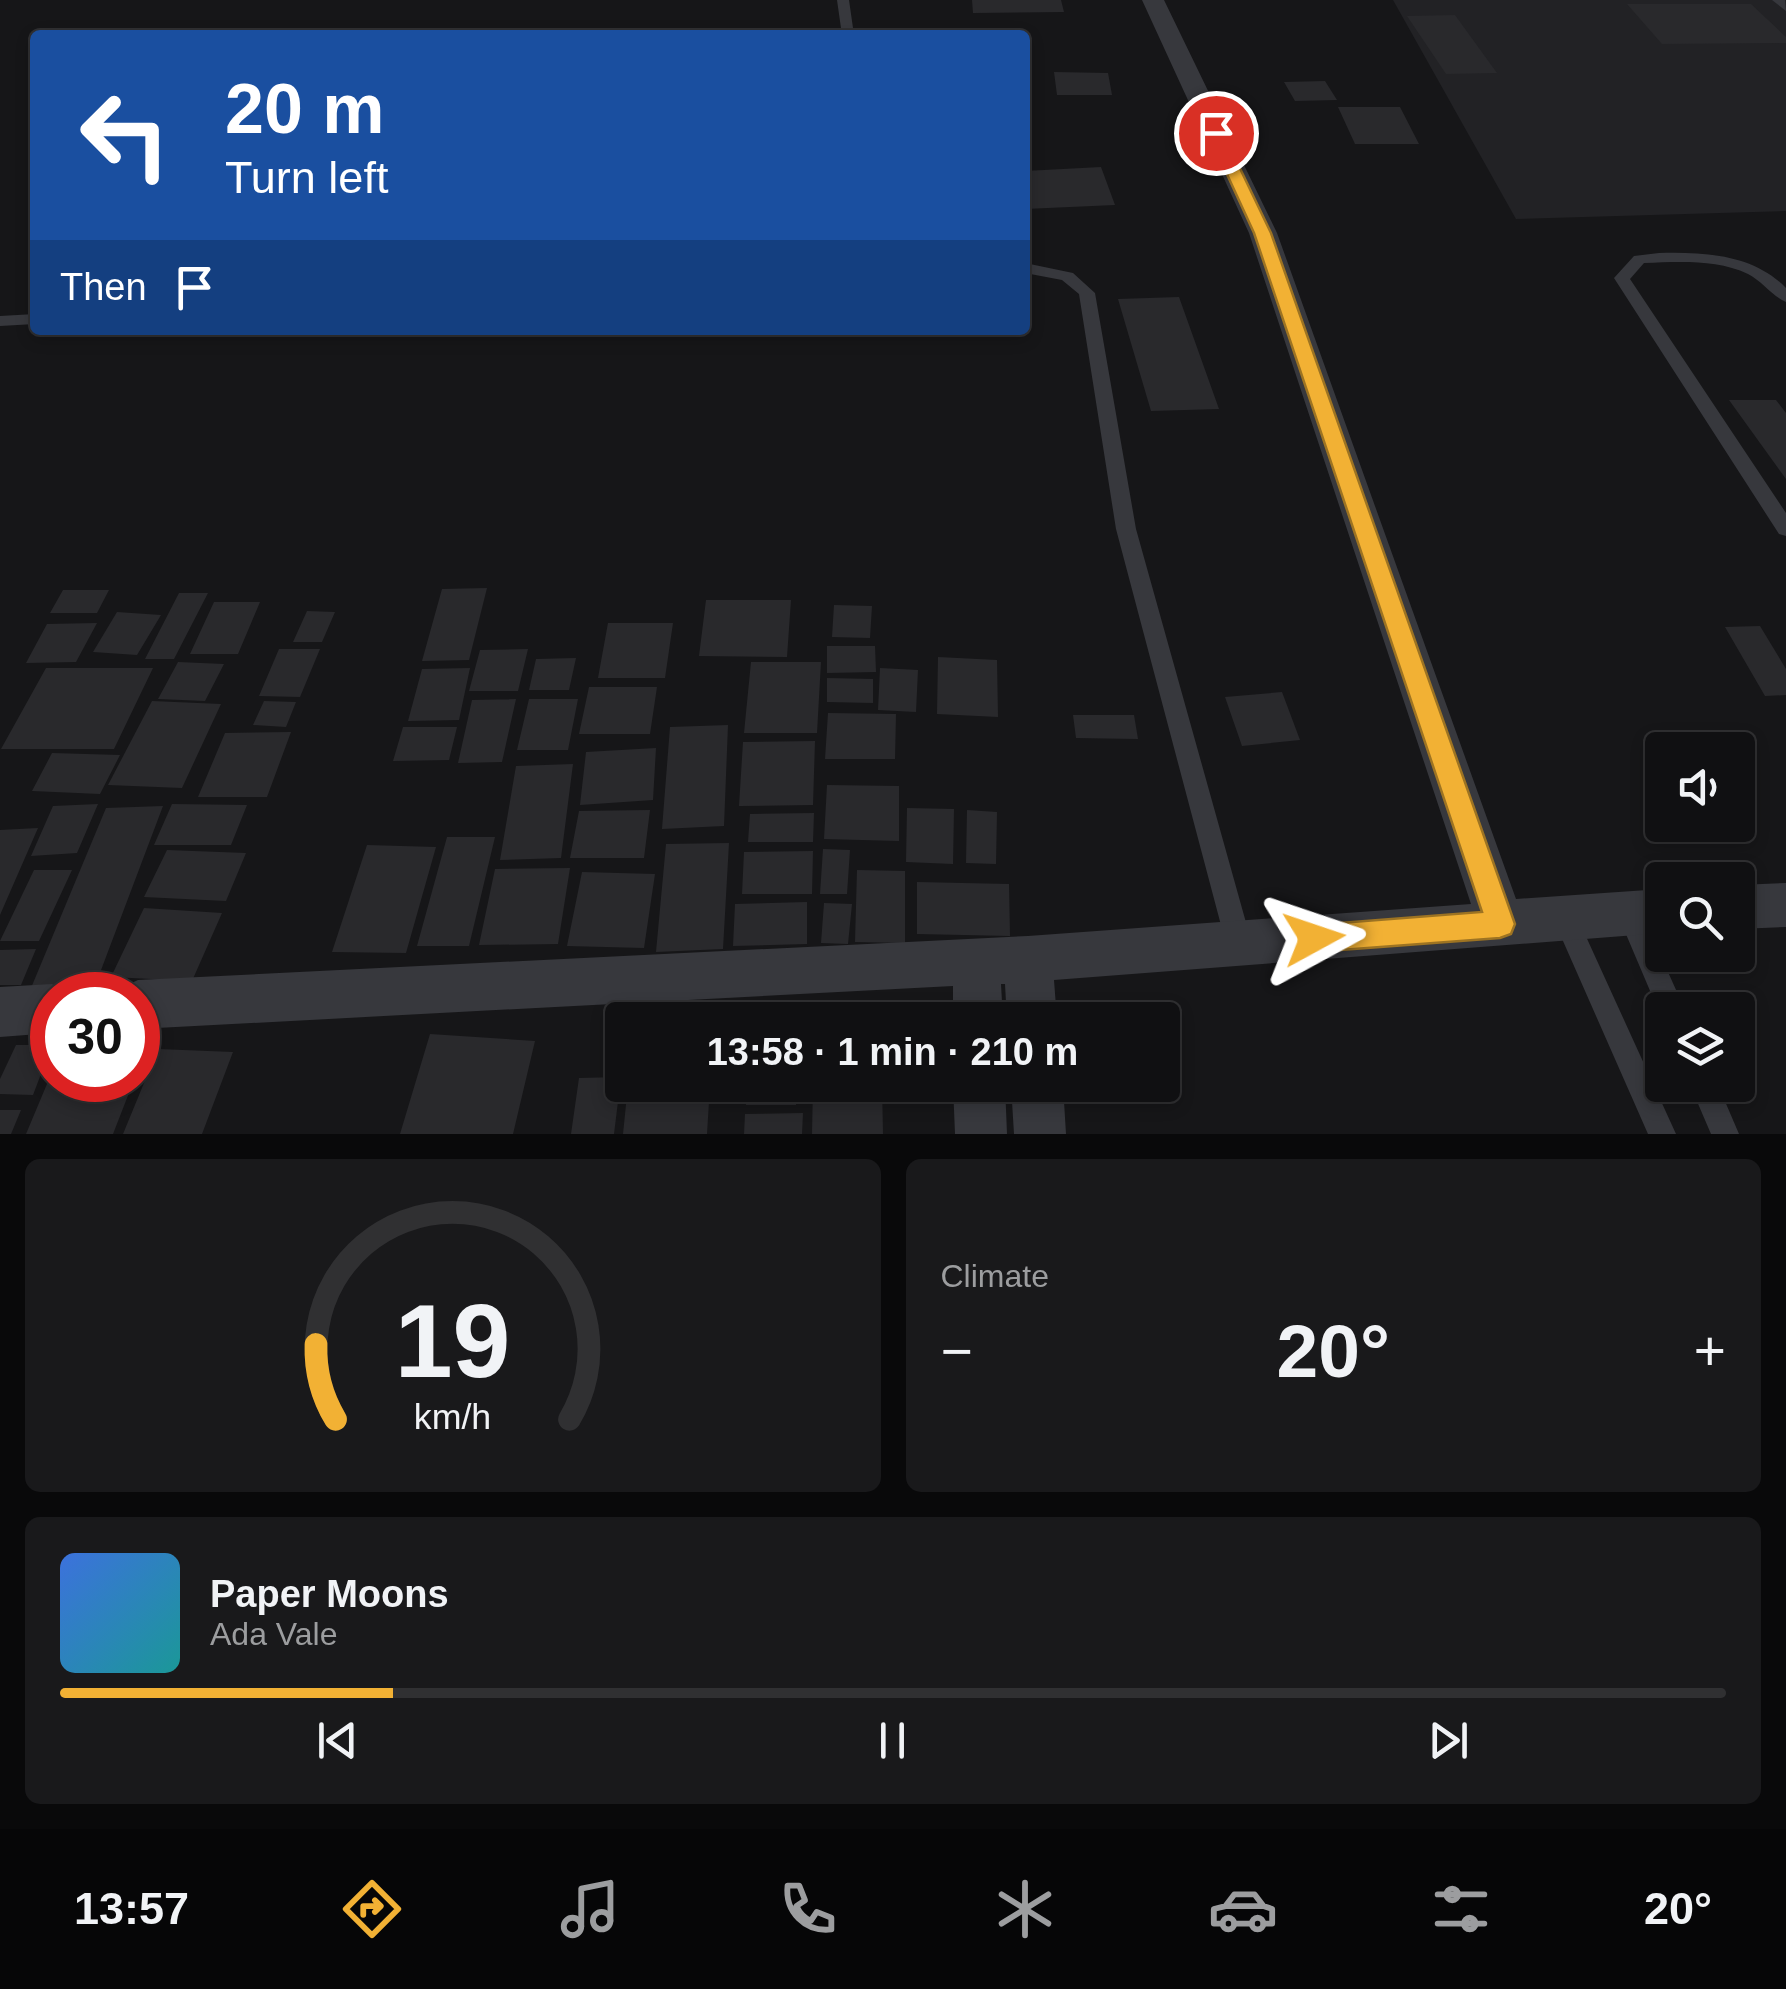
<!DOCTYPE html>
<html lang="en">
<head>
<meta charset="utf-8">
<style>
	:root { --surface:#101012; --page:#19191b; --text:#f1f3f6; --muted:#9c9d9f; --line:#303032; --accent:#f2b134 }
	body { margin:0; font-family:Arial,sans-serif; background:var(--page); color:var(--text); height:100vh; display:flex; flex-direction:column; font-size:38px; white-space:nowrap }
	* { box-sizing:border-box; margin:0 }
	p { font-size:32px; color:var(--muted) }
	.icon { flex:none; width:55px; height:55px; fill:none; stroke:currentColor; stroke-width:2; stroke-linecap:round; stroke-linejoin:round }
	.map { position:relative; height:1134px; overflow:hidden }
	.details { display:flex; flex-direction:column; gap:25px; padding:25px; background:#09090a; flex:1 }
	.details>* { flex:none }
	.hud { position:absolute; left:30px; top:30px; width:1000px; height:305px; border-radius:10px; box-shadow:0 5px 15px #0003,0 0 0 2px var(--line); background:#1a4fa0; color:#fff; overflow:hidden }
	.controls { position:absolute; left:1645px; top:732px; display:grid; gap:20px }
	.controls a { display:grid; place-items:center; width:110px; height:110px; border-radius:10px; background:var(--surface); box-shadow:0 5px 15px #0003,0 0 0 2px var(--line); font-size:50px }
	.speed { position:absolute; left:30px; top:972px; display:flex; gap:20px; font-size:50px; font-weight:700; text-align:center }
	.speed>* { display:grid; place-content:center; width:130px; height:130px; border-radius:50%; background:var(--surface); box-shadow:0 5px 15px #0003,0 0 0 2px var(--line); line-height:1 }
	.speed .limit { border:15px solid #d22; background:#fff; color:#111 }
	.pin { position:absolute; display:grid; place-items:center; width:85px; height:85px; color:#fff; margin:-42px; border:5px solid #fff; border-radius:50%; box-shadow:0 2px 10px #0007 }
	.me { position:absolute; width:110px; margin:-55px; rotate:85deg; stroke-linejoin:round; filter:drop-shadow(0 0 8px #0008) }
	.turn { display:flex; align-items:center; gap:35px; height:210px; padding:0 30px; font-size:45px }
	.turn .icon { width:130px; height:130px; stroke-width:2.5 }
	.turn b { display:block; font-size:70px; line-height:85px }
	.then { display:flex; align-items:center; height:95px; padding:0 30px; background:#0003; gap:20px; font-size:38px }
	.big { font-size:75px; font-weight:600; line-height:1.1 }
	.details .widget { flex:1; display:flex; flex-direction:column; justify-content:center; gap:15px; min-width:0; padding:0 35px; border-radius:15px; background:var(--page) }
	.details .dial { align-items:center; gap:0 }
	.dial svg { height:260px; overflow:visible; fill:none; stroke:var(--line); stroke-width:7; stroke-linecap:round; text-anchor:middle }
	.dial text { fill:var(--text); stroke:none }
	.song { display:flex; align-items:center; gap:30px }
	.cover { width:120px; height:120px; border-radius:15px; background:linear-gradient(135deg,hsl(220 70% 55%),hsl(180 70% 35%)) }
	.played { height:10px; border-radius:5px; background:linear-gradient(90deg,var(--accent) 20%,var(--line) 20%) }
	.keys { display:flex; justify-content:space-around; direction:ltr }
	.heat { display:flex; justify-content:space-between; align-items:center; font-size:55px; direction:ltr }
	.details .tiles { flex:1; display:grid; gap:25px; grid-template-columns:1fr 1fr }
	.widget:last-child { grid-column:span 2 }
	.trip { position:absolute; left:605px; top:1002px; width:575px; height:100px; border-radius:10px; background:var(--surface); box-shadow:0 5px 15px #0003,0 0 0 2px var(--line); font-weight:600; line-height:100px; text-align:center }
	.tabs { display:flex; height:160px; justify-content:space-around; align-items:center; background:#060607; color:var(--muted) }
	.tabs .icon { width:70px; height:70px }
	.tabs .current { color:var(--accent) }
	.tabs b { font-size:45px; color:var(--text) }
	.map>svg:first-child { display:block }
</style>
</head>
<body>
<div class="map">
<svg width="1786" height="1134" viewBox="0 0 1786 1134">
	<rect width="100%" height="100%" fill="#161618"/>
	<!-- built -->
	<path fill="#222225" d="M1393 0H1786V211L1516 219Z"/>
	<!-- building -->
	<path fill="#29292c" d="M972 0H1061L1064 12 973 13Z
		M1627 4H1751L1786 37V43L1662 44Z
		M1455 15 1497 73 1446 74 1407 16Z
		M926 29 995 30V35H926Z
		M1054 72 1108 73 1112 95H1057Z
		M1325 81 1337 100 1295 101 1284 82Z
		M1338 107H1400L1419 144H1355Z
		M1101 167 1115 205 1025 209V171Z
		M1179 297 1219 409 1151 411 1118 299Z
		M1729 400H1776L1786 413V479Z
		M487 588 469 660 422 661 442 589Z
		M63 590H109L97 613H50Z
		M179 593H208L174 659H145Z
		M706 600H791L787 657 699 656Z
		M214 602H260L238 654H190Z
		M834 605 872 606 870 638 832 637Z
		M307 611 335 612 322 642H293Z
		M117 612 161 615 137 655 93 652Z
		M97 623 76 662 26 663 47 624Z
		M608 623H673L665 678H598Z
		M1760 626 1786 669V695L1765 696 1725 627Z
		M827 646H875L876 672 827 673Z
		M279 649H320L300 697 259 696Z
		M528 649 518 691H469L480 650Z
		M938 657 997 660 998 717 937 714Z
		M576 658 569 690H529L536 659Z
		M178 662 224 664 205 701 158 699Z
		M751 662H821L817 733H744Z
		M46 668H153L114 749H1Z
		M470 668 459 720 408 721 422 669Z
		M880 668 918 670 916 712 878 710Z
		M827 678 873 679V703L827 702Z
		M589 687H657L650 734H579Z
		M1282 692 1300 740 1242 746 1225 697Z
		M516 699 502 762 458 763 472 700Z
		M529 699H578L568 750H517Z
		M152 701 221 704 182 788 108 785Z
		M264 701 296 702 286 727 253 725Z
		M828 713 896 714 895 759H825Z
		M1073 715H1134L1138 739 1076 738Z
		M728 725 724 826 662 829 670 727Z
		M403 727H457L449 760 393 761Z
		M291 732 267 797H198L225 733Z
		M815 741 813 805 739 806 743 742Z
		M656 748 653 800 580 805 586 752Z
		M52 753 120 755 100 794 32 791Z
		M573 764 561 858 500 860 516 766Z
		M827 785 899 786V841L824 839Z
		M98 804 77 853 31 856 53 806Z
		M172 804 247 805 231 845H154Z
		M163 806 95 986 31 988 106 808Z
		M907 808 954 809 953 864 906 862Z
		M650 810 644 858H570L579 811Z
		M967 810 997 812 996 864 966 863Z
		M814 813 813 842H748L750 814Z
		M38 828 0 915V830Z
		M447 837H495L469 946H417Z
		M729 843 723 949 656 952 666 844Z
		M367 845 436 847 406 953 332 952Z
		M823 849 850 850 847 894H820Z
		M167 850 246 853 226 901 144 897Z
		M813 851 812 894H742L744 852Z
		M570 868 558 944 479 945 495 869Z
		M34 870H72L39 941H0Z
		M857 870 905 871V943L855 942Z
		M582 872 655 874 644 948 567 946Z
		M917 882 1009 884 1010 936 917 934Z
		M807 902V944L733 946 735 904Z
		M824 903 852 904 848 944 821 943Z
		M144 908 222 913 192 981 111 977Z
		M36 949 21 985H0V950Z
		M867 1010V1020H811V1011Z
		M804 1011V1020H738V1015Z
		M430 1034 535 1041 513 1134H400Z
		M16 1045H52L33 1095 0 1094V1079Z
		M158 1049 233 1052 202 1134H123Z
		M52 1072V1080H134L113 1134H26Z
		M621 1077 614 1134H571L579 1078Z
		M628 1085H710L707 1134H623Z
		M747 1085H797L796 1105H746Z
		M813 1085H882L883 1134H812Z
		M0 1110H21L11 1134H0Z
		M803 1113 802 1134H744L745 1114Z"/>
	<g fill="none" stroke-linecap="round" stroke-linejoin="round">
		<!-- lane -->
		<path fill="#37383d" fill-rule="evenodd" d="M837 0H849L854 35H842Z
			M1772 0H1785L1786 11Z
			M1659 253C1704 252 1753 254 1786 288V302C1772 296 1762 281 1748 274 1716 259 1679 262 1644 263L1630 279 1786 513V536L1779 534 1614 278 1634 256Z
			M1025 263 1073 273 1095 293 1136 529 1252 944 1248 953 1239 956 1230 953 1226 944 1116 529 1079 294 1062 280 1025 273Z
			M35 314V324L0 326V316Z
			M1629 901 1638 905 1685 1010H1662V1019L1617 913 1620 905Z
			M1564 904 1573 908 1676 1134H1648L1552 916 1555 908Z
			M1690 1085H1718L1739 1134H1711Z"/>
		<!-- street -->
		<path fill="#37383d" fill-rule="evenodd" d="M1142 0H1164L1277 233 1516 899 1662 889V933L1054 980 1057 1020H1007L1005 984H1001L1003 1020H953V986L138 1029V995H118L121 988 138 980 1028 936 1471 904 1249 233Z
			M1786 883V927L1738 929V885Z
			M52 984 71 995H52V1033L0 1037V987Z
			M953 1085H1005L1007 1134H955Z
			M1011 1085H1063L1066 1134H1014Z"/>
	</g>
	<!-- route -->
	<path fill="#f2b134" stroke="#9d7322" stroke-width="2.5" d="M1216 128 1223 133 1271 233 1515 924 1511 934 1500 938 1314 952 1304 948 1300 938 1304 929 1314 925 1482 912 1254 233 1208 133Z"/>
</svg>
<div class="controls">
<a><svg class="icon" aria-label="sound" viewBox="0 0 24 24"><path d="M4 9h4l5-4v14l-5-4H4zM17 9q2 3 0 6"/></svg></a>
<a><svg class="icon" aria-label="search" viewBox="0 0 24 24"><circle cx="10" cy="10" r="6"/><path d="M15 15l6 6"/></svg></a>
<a><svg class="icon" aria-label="layers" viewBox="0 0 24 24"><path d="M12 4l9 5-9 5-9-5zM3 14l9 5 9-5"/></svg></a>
</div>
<div class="speed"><div class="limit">30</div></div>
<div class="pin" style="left:1216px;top:133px;background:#d93025"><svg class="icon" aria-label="arrive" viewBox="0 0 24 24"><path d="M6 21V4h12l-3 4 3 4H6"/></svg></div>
<svg class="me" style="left:1314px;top:938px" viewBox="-20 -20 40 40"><path d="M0-17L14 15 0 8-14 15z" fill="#f2b134" stroke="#fff" stroke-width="4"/></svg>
<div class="trip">13:58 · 1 min · 210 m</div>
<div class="hud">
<div class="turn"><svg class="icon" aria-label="left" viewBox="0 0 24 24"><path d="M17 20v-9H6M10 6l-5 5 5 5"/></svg><div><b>20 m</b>Turn left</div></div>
<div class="then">Then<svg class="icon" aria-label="arrive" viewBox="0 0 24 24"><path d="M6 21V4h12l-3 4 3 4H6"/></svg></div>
</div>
</div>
<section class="details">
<div class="tiles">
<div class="widget dial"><svg viewBox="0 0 100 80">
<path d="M14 69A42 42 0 1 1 86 69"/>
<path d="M14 69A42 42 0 0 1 8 46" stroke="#f2b134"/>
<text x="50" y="56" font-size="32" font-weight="700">19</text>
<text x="50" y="72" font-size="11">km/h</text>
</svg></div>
<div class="widget"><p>Climate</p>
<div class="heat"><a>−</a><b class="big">20°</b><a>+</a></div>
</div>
<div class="widget">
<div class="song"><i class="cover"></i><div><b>Paper Moons</b><p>Ada Vale</p></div></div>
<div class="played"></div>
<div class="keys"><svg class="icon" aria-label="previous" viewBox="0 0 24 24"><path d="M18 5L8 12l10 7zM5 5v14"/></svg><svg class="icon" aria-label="pause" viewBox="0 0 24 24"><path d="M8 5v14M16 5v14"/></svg><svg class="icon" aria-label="next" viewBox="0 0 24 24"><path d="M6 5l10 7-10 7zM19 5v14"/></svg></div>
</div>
</div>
</section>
<nav class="tabs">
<b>13:57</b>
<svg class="icon current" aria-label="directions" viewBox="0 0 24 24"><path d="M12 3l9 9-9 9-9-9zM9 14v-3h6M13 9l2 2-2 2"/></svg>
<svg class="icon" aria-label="music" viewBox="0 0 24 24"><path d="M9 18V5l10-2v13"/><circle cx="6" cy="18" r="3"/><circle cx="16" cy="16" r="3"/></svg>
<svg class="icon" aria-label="phone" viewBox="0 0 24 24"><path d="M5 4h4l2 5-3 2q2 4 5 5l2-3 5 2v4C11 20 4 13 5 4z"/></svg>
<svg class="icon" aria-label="climate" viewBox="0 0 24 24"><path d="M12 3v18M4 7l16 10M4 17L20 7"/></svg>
<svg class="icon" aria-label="car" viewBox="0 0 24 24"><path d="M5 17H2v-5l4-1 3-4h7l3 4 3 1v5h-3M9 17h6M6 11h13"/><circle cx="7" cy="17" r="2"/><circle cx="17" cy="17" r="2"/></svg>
<svg class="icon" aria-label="filters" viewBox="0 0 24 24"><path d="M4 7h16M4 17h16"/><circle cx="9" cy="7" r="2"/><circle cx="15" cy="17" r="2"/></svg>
<b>20°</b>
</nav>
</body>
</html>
